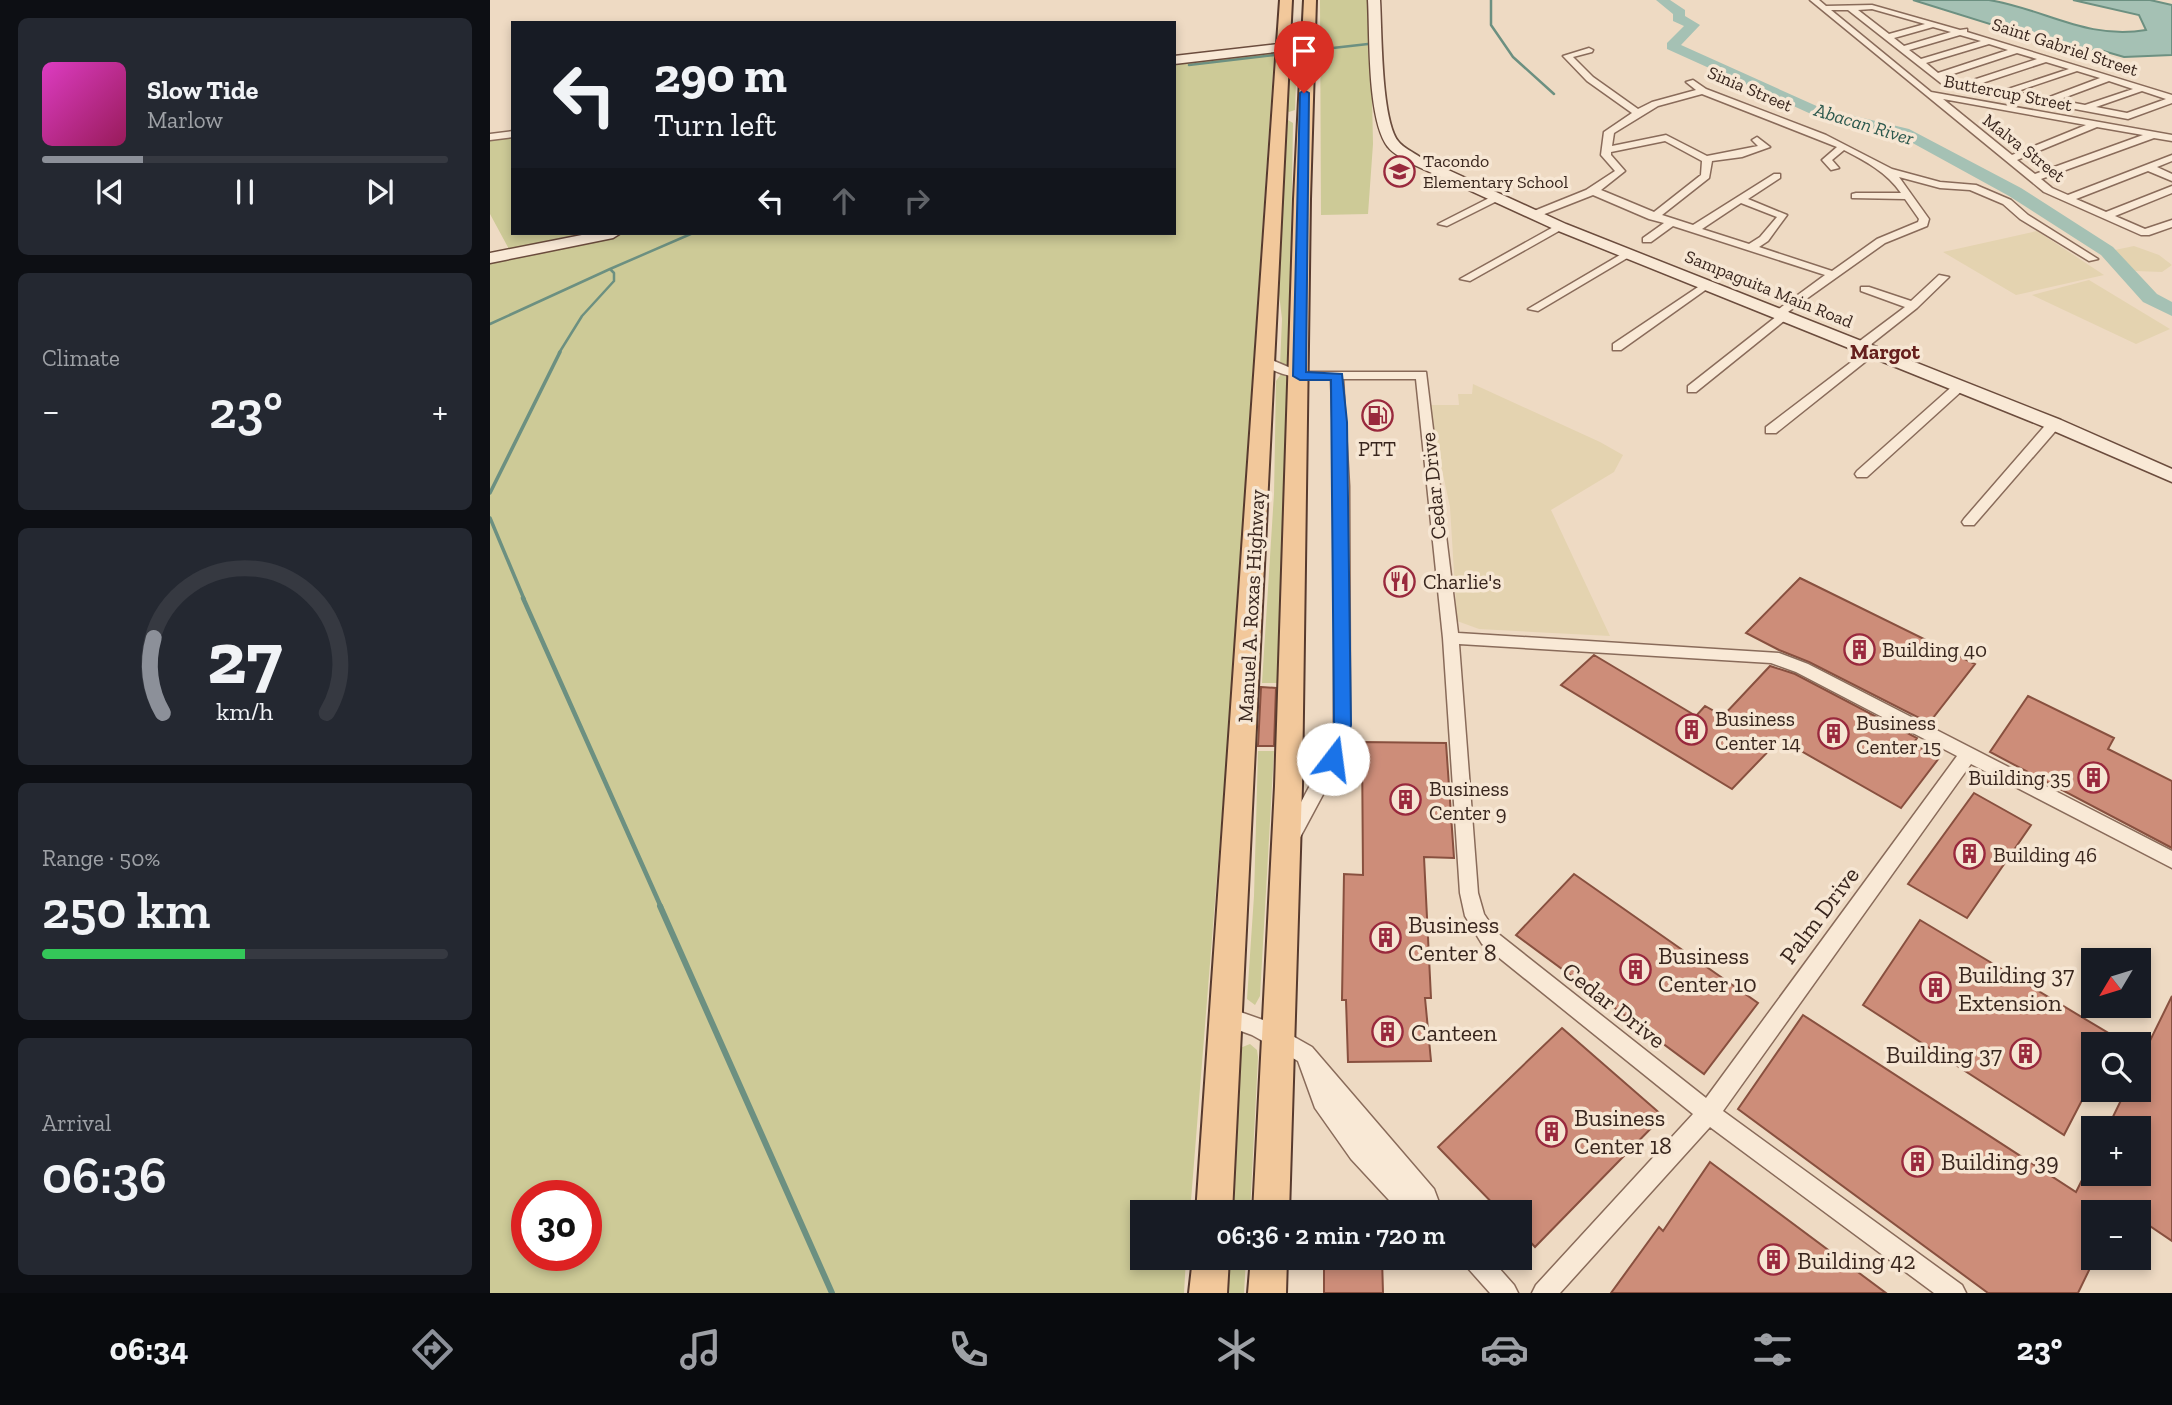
<!DOCTYPE html>
<html lang="en">
<head>
<meta charset="utf-8">
<style>
	:root { --surface:#171b24; --page:#242831; --text:#f1f3f6; --muted:#9ea1a6; --line:#363941; --accent:#8c9099 }
	body { margin:0; font-family:"Zilla Slab",serif; background:var(--page); color:var(--text); height:100vh; display:flex; flex-direction:column; font-size:26px; white-space:nowrap }
	* { box-sizing:border-box; margin:0 }
	p { font-size:23px; color:var(--muted) }
	.icon { flex:none; width:38px; height:38px; fill:none; stroke:currentColor; stroke-width:2; stroke-linecap:round; stroke-linejoin:round }
	.map { position:relative; flex:1; overflow:hidden }
	.drawer { display:flex; flex-direction:column; gap:18px; padding:18px; background:#0d0f14; width:490px }
	.drawer>* { flex:none }
	.guide { position:absolute; left:21px; top:21px; width:665px; height:214px; border-radius:0px; box-shadow:0 4px 10px #0003; background:#171b24; color:var(--text); overflow:hidden }
	.needle { width:46px; rotate:232deg }
	.buttons { position:absolute; left:1591px; top:948px; display:grid; gap:14px }
	.buttons a { display:grid; place-items:center; width:70px; height:70px; border-radius:0px; background:var(--surface); box-shadow:0 4px 10px #0003; font-size:35px }
	.speed { position:absolute; left:21px; top:1180px; display:flex; gap:14px; font-size:35px; font-weight:700; text-align:center }
	.speed>* { display:grid; place-content:center; width:91px; height:91px; border-radius:50%; background:var(--surface); box-shadow:0 4px 10px #0003; line-height:1 }
	.speed .limit { border:10px solid #d22; background:#fff; color:#111 }
	.pin { position:absolute; display:grid; place-items:center; width:60px; height:60px; color:#fff; margin:-72px -30px; border-radius:50% 50% 50% 0; rotate:-45deg; box-shadow:0 0 7px #0007 }
	.pin .icon { rotate:45deg }
	.me { position:absolute; width:77px; margin:-38px; rotate:15deg; stroke-linejoin:round; filter:drop-shadow(0 0 5px #0008) }
	.turn { display:flex; align-items:center; gap:24px; height:147px; padding:0 28px; font-size:32px }
	.turn .icon { width:91px; height:91px; stroke-width:2.5 }
	.turn b { display:block; font-size:49px; line-height:60px }
	.lanes { display:flex; align-items:center; height:66px; padding:0 28px; background:#0003; justify-content:center; gap:35px; direction:ltr }
	.lanes .off { opacity:.35 }
	.big { font-size:52px; font-weight:600; line-height:1.1 }
	.drawer .tile { flex:1; display:flex; flex-direction:column; justify-content:center; gap:10px; min-width:0; padding:0 24px; border-radius:10px; background:var(--page) }
	.drawer .dial { align-items:center; gap:0 }
	.dial svg { height:182px; overflow:visible; fill:none; stroke:var(--line); stroke-width:7; stroke-linecap:round; text-anchor:middle }
	.dial text { fill:var(--text); stroke:none }
	.song { display:flex; align-items:center; gap:21px }
	.cover { width:84px; height:84px; border-radius:10px; background:linear-gradient(135deg,hsl(310 70% 55%),hsl(330 70% 35%)) }
	.played { height:7px; border-radius:4px; background:linear-gradient(90deg,var(--accent) 25%,var(--line) 25%) }
	.keys { display:flex; justify-content:space-around; direction:ltr }
	.heat { display:flex; justify-content:space-between; align-items:center; font-size:38px; direction:ltr }
	.charge { height:10px; border-radius:5px; background:linear-gradient(90deg,#34c759 50%,var(--line) 0) }
	.trip { position:absolute; left:640px; top:1200px; width:402px; height:70px; border-radius:0px; background:var(--surface); box-shadow:0 4px 10px #0003; font-weight:600; line-height:70px; text-align:center }
	.tab-bar { display:flex; height:112px; justify-content:space-around; align-items:center; background:#090b0e; color:var(--muted) }
	.tab-bar .icon { width:49px; height:49px }
	.tab-bar .on { color:var(--accent) }
	.tab-bar b { font-size:32px; color:var(--text) }
	main { display:flex; flex:1; min-height:0 }
	.map>svg:first-child { display:block }
</style>
</head>
<body>
<main>
<section class="drawer">
<div class="tile">
<div class="song"><i class="cover"></i><div><b>Slow Tide</b><p>Marlow</p></div></div>
<div class="played"></div>
<div class="keys"><svg class="icon" aria-label="previous" viewBox="0 0 24 24"><path d="M18 5L8 12l10 7zM5 5v14"/></svg><svg class="icon" aria-label="pause" viewBox="0 0 24 24"><path d="M8 5v14M16 5v14"/></svg><svg class="icon" aria-label="next" viewBox="0 0 24 24"><path d="M6 5l10 7-10 7zM19 5v14"/></svg></div>
</div>
<div class="tile"><p>Climate</p>
<div class="heat"><a>−</a><b class="big">23°</b><a>+</a></div>
</div>
<div class="tile dial"><svg viewBox="0 0 100 80">
<path d="M14 69A42 42 0 1 1 86 69"/>
<path d="M14 69A42 42 0 0 1 10 36" stroke="#8c9099"/>
<text x="50" y="56" font-size="32" font-weight="700">27</text>
<text x="50" y="72" font-size="11">km/h</text>
</svg></div>
<div class="tile"><p>Range · 50%</p><b class="big">250 km</b><div class="charge"></div></div>
<div class="tile"><p>Arrival</p><b class="big">06:36</b></div>
</section>
<div class="map">
<svg width="1682" height="1293" viewBox="0 0 1682 1293">
	<rect width="100%" height="100%" fill="#eedac3"/>
	<!-- farmland -->
	<path fill="#e4d3b0" d="M1547 231 1614 275 1526 295 1453 252Z
		M1644 246 1669 255 1682 265 1672 272 1645 271 1625 250Z
		M1599 280 1680 329 1646 344 1542 295Z
		M983 384 1110 442 1133 455 1124 472 1061 510 1120 636 989 629 967 621 960 507 938 405H969L968 394H982Z"/>
	<!-- green -->
	<path fill="#cdca97" fill-rule="evenodd" d="M830 0H880L883 144 878 214 831 215Z
		M803 50 807 54 805 110 799 112 795 109 799 51Z
		M778 52 784 56 737 751 700 1213H653V1258H696L694 1293H0V261L135 233H684V63ZM37 1195H96V1255H37Z
		M798 120 803 123 799 364 795 367 790 365 792 319 788 285 794 121Z
		M23 137V233H109L20 251 0 214V140Z
		M791 374 799 377 797 535 788 683H772L784 494 786 381Z
		M768 751H784L770 996 765 1005 757 999 764 896Z
		M760 1044 767 1050 768 1057 760 1213H739L750 1048Z
		M737 1258H756L754 1293H735Z"/>
	<!-- water -->
	<path fill="#a5c1b4" stroke="#6c9081" stroke-width="2" d="M1423 0C1448 0 1475 0 1499 0 1555 9 1596 40 1656 30L1649 15 1583 0H1660L1682 5V55L1634 57 1610 50H1583Z"/>
	<g fill="none" stroke-linecap="round" stroke-linejoin="round">
		<!-- stream-far3 -->
		<path stroke="#6c9081" stroke-width="2.5" d="M1001 0V25L1023 57 1064 94
			M825 50 878 44
			M699 65 785 55
			M0 324 120 269
			M69 353 92 316 124 281V273L120 269 203 233"/>
		<!-- stream-far2 -->
		<path stroke="#6c9081" stroke-width="3.5" d="M0 493 70 352
			M0 518 34 599"/>
		<!-- stream-far1 -->
		<path stroke="#6c9081" stroke-width="4.5" d="M33 598 171 907"/>
		<!-- stream -->
		<path stroke="#6c9081" stroke-width="6" d="M170 906 342 1293"/>
		<!-- river -->
		<path fill="#a5c1b4" fill-rule="evenodd" d="M1166 0H1180L1195 10V16L1210 25 1191 45 1331 108 1419 129 1531 188 1623 247 1667 294 1682 302V316L1653 302 1611 255 1519 196 1408 135 1321 114 1177 49V43L1194 26 1183 21V14Z"/>
	</g>
	<!-- building -->
	<path fill="#cd8d79" stroke="#88503f" stroke-width="2" d="M1310 578 1485 664 1439 723 1319 662 1289 650 1256 633Z
		M1104 655 1206 716 1215 706 1233 716 1280 666 1305 674 1427 738 1423 744 1449 758 1411 808 1290 739 1242 789 1071 685Z
		M771 687 786 688 784 746H768Z
		M1538 696 1624 738 1618 749 1682 781V848L1500 752Z
		M872 742 956 743 964 858 934 857 941 998H935L941 1061 858 1062 856 1000H852L854 874 873 875Z
		M1484 793 1541 825 1477 918 1418 884Z
		M1084 874 1268 1003 1214 1074 1026 935Z
		M1430 920 1625 1037 1621 1045H1603V1079L1574 1135 1373 1005Z
		M1682 996V1241L1648 1218V1213H1603V1262L1588 1293H1498L1248 1109 1313 1015 1586 1192 1595 1174H1648V1129H1617L1636 1090H1648V1065Z
		M1072 1028 1173 1116 1045 1247 1031 1232V1213H1012L948 1147Z
		M1220 1162 1396 1293H1121L1169 1227 1173 1231Z
		M834 1258H892L893 1293H834Z"/>
	<g fill="none" stroke-linecap="round" stroke-linejoin="round">
		<defs>
			<path id="street" d="M1320 0H1329L1336 6 1382 5 1470 30 1477 29V32L1682 95V103L1638 119 1452 84 1358 10H1341L1441 92 1682 135V141L1664 138 1551 179 1562 188 1578 195 1682 155V161L1667 167 1682 174V181L1658 171 1586 199 1616 212 1682 186V193L1625 216 1655 229 1682 220V227L1659 235H1651L1554 192ZM1382 9 1435 24 1399 34 1368 10ZM1443 27 1461 32 1414 46 1404 38ZM1470 35 1491 41 1431 59 1419 50ZM1499 44 1518 50 1448 73 1436 63ZM1527 53 1547 59 1474 83 1454 77ZM1556 62 1579 69 1515 90 1486 85ZM1587 71 1610 78 1557 98 1525 92ZM1619 81 1643 89 1595 105 1568 100ZM1652 91 1676 99 1637 113 1606 107ZM1453 99 1596 125 1522 155ZM1607 127 1653 135 1545 174 1527 160Z
				M1099 48 1103 50 1102 52 1083 57 1103 77 1148 109 1162 102 1206 90 1196 82 1203 80 1216 89 1336 135 1402 169 1450 182 1486 185 1521 200 1538 215 1608 259 1599 261 1530 219 1513 204 1480 190 1450 188 1409 177 1439 219 1437 226 1395 243 1298 312 1301 315 1299 317 1206 392H1198V386L1287 316 1284 313 1286 311 1335 275 1183 226 1161 242H1153V238L1174 223 1159 219 1103 195 1047 217H1039V213L1096 190 1125 171 1111 155 1114 132 1142 113 1097 81 1073 56ZM1212 94 1347 147 1332 160 1341 170 1349 168 1342 160 1354 150C1377 162 1396 172 1411 193H1366L1362 194V198L1415 199 1429 219 1428 222 1387 239 1342 271 1269 247 1278 241 1297 215 1258 199 1290 178V174H1284L1203 225 1172 215 1219 178 1222 161 1252 157 1280 147 1267 137 1262 140 1268 146 1217 156 1176 135 1122 146 1124 133 1168 106ZM1175 141 1212 161 1211 175 1164 212 1111 190 1135 171 1121 155V152ZM1251 203 1287 217 1270 237 1259 244 1212 229Z
				M23 131V137L0 140V134Z
				M1005 195 1010 198 1009 200 957 226 948 224Z
				M1067 225 1076 227 980 281 970 279Z
				M1135 252 1144 254 1048 311 1038 309Z
				M1449 275 1459 277 1427 308 1375 349H1367V343L1415 307 1371 291V287H1379L1421 301Z
				M1217 281 1223 284 1221 286 1131 350H1123V344Z
				M1381 347 1385 348V354L1286 433H1276V427Z
				M775 357 810 372H936L968 633 1289 653 1318 664 1682 851V868L1481 764 1233 1111 1472 1285 1476 1293H1444L1220 1127 1070 1293H1042L1046 1285 1203 1114 992 944 975 916 970 893 953 638 926 379H853L859 486 860 725 852 759 807 843 801 845 795 843 792 838 834 759 844 725 845 486 841 379C814 380 795 378 771 364V358ZM969 644 1281 663 1306 672 1467 756 1216 1098 1006 932 994 914 988 893Z
				M1470 382 1476 386 1474 389 1377 477H1367L1365 474 1367 471 1466 383Z
				M1564 420 1570 424 1569 427 1484 525H1474L1472 522 1474 519 1559 421Z
				M736 1007 776 1021 822 1047 944 1189 953 1213H911L861 1159 825 1108 808 1061 762 1035 729 1023 726 1016 729 1009Z
				M972 1258H1000L1024 1285 1028 1293H1000L976 1266Z"/>
			<path id="secondary" d="M878 0H890C892 32 891 118 908 141 913 148 923 152 930 157L1076 224 1571 420 1682 469V482L1557 428 1066 230 920 163C913 158 903 154 898 147 877 120 880 35 878 0Z
				M815 41 819 42V48L684 64V56Z
				M102 233H131L123 238 0 263V253Z"/>
			<path id="primary" d="M790 0H802L742 1213H706Z
				M814 0H826L820 199 812 786 799 1213H763L785 786 804 199Z
				M703 1258H739L737 1293H699Z
				M761 1258H797L796 1293H758Z"/>
		</defs>
		<!-- street casing -->
		<use href="#street" stroke="#896b5a" stroke-width="3"/>
		<!-- secondary casing -->
		<use href="#secondary" stroke="#6b4c3d" stroke-width="3"/>
		<!-- primary casing -->
		<use href="#primary" stroke="#573a2e" stroke-width="4"/>
		<!-- street -->
		<use href="#street" fill="#f9e9d6" fill-rule="evenodd"/>
		<!-- secondary -->
		<use href="#secondary" fill="#f9e9d6" fill-rule="evenodd"/>
		<!-- primary -->
		<use href="#primary" fill="#f2c89b" fill-rule="evenodd"/>
	</g>
	<!-- route -->
	<path fill="#1a73e8" stroke="#114b97" stroke-width="2" d="M814 90 819 93 816 372 852 374 857 422 861 725 852 759 849 764H837L834 759 844 725 841 380H810L803 376 810 93Z"/>
	<!-- icons -->
	<defs>
		<symbol id="school-ring" viewBox="-11 -11 22 22"><circle r="9.5" fill="#f6e6d3" stroke="#99293d" stroke-width="1.5"/><path d="M0-5L7-2L0 1L-7-2ZM-4 1L0 2.5L4 1V4Q0 6-4 4Z" fill="#99293d"/></symbol>
		<symbol id="fuel-ring" viewBox="-11 -11 22 22"><circle r="9.5" fill="#f6e6d3" stroke="#99293d" stroke-width="1.5"/><path d="M-5.5-6h7V0h2V4h1.3V-2.5L3-4.5l.8-.8L6-3V5H2.5V1h-1V6h-7ZM-4.2-4.7v3.2H.2V-4.7Z" fill="#99293d"/></symbol>
		<symbol id="restaurant-ring" viewBox="-11 -11 22 22"><circle r="9.5" fill="#f6e6d3" stroke="#99293d" stroke-width="1.5"/><path d="M-5-6h1v4h1v-4h1v4h1v-4h1v5L-1.5 .5V6h-2V.5L-5-1ZM5-6V6H3V1.5H1.5Q1.5-4 5-6Z" fill="#99293d"/></symbol>
		<symbol id="building-ring" viewBox="-11 -11 22 22"><circle r="9.5" fill="#f6e6d3" stroke="#99293d" stroke-width="1.5"/><path d="M-4-6H4V6H1V3H-1V6H-4ZM-2.5-4.3h1.7v1.8h-1.7ZM.8-4.3h1.7v1.8H.8ZM-2.5-1h1.7V.8h-1.7ZM.8-1h1.7V.8H.8Z" fill="#99293d"/></symbol>
	</defs>
	<g fill-rule="evenodd">
		<use href="#school-ring" x="892" y="154" width="35" height="35"/>
		<use href="#fuel-ring" x="870" y="398" width="35" height="35"/>
		<use href="#restaurant-ring" x="892" y="564" width="35" height="35"/>
		<use href="#building-ring" x="1352" y="632" width="35" height="35"/>
		<use href="#building-ring" x="1184" y="712" width="35" height="35"/>
		<use href="#building-ring" x="1326" y="716" width="35" height="35"/>
		<use href="#building-ring" x="1586" y="760" width="35" height="35"/>
		<use href="#building-ring" x="898" y="782" width="35" height="35"/>
		<use href="#building-ring" x="1462" y="836" width="35" height="35"/>
		<use href="#building-ring" x="878" y="920" width="35" height="35"/>
		<use href="#building-ring" x="1128" y="952" width="35" height="35"/>
		<use href="#building-ring" x="1428" y="970" width="35" height="35"/>
		<use href="#building-ring" x="880" y="1014" width="35" height="35"/>
		<use href="#building-ring" x="1518" y="1036" width="35" height="35"/>
		<use href="#building-ring" x="1044" y="1114" width="35" height="35"/>
		<use href="#building-ring" x="1410" y="1144" width="35" height="35"/>
		<use href="#building-ring" x="1266" y="1242" width="35" height="35"/>
	</g>
	<g text-anchor="middle" dominant-baseline="central" stroke-width="7" stroke-linejoin="round" paint-order="stroke">
		<!-- far-street labels -->
		<g font-size="18" fill="#39261e" stroke="#f6e6d3">
			<text transform="translate(1575 47) rotate(18)">Saint Gabriel Street</text>
			<text transform="translate(1260 89) rotate(23)">Sinia Street</text>
			<text transform="translate(1518 93) rotate(11)">Buttercup Street</text>
			<text transform="translate(1534 148) rotate(38)">Malva Street</text>
			<text transform="translate(1279 289) rotate(22)">Sampaguita Main Road</text>
		</g>
		<!-- far-poi labels -->
		<g font-size="18" fill="#39261e" stroke="#f6e6d3" text-anchor="start">
			<text x="933" y="161">Tacondo<tspan x="933" dy="21">Elementary School</tspan></text>
		</g>
		<!-- far-water labels -->
		<g font-size="19" font-style="italic" fill="#2d594e" stroke="#f6e6d3">
			<text transform="translate(1374 124) rotate(17)">Abacan River</text>
		</g>
		<!-- far-quarter labels -->
		<g font-size="21" font-weight="bold" fill="#66201d" stroke="#f6e6d3">
			<text x="1395" y="351">Margot</text>
		</g>
		<!-- poi labels -->
		<g font-size="21" fill="#39261e" stroke="#f6e6d3" text-anchor="start">
			<text x="887" y="448" text-anchor="middle">PTT</text>
			<text x="933" y="581">Charlie's</text>
			<text x="1392" y="649">Building 40</text>
			<text x="1225" y="718">Business<tspan x="1225" dy="24">Center 14</tspan></text>
			<text x="1366" y="722">Business<tspan x="1366" dy="24">Center 15</tspan></text>
			<text x="1581" y="777" text-anchor="end">Building 35</text>
			<text x="939" y="788">Business<tspan x="939" dy="24">Center 9</tspan></text>
			<text x="1503" y="854">Building 46</text>
		</g>
		<!-- street labels -->
		<g font-size="21" fill="#39261e" stroke="#f6e6d3">
			<text transform="translate(943 486) rotate(-96)">Cedar Drive</text>
			<text transform="translate(761 606) rotate(-87)">Manuel A. Roxas Highway</text>
		</g>
		<!-- near-street labels -->
		<g font-size="24" fill="#39261e" stroke="#f6e6d3">
			<text transform="translate(1329 915) rotate(-53)">Palm Drive</text>
			<text transform="translate(1124 1005) rotate(38)">Cedar Drive</text>
		</g>
		<!-- near-poi labels -->
		<g font-size="24" fill="#39261e" stroke="#f6e6d3" text-anchor="start">
			<text x="918" y="924">Business<tspan x="918" dy="28">Center 8</tspan></text>
			<text x="1168" y="955">Business<tspan x="1168" dy="28">Center 10</tspan></text>
			<text x="1468" y="974">Building 37<tspan x="1468" dy="28">Extension</tspan></text>
			<text x="921" y="1032">Canteen</text>
			<text x="1512" y="1054" text-anchor="end">Building 37</text>
			<text x="1084" y="1117">Business<tspan x="1084" dy="28">Center 18</tspan></text>
			<text x="1451" y="1161">Building 39</text>
			<text x="1307" y="1260">Building 42</text>
		</g>
	</g>
</svg>
<div class="buttons">
<a><svg class="needle" viewBox="-14 -14 28 28"><path d="M0-13l5 13h-10z" fill="#e53935"/><path d="M0 13l5-13h-10z" fill="#9ea1a6"/></svg></a>
<a><svg class="icon" aria-label="search" viewBox="0 0 24 24"><circle cx="10" cy="10" r="6"/><path d="M15 15l6 6"/></svg></a>
<a>+</a>
<a>−</a>
</div>
<div class="speed"><div class="limit">30</div></div>
<div class="pin" style="left:814px;top:93px;background:#d93025"><svg class="icon" aria-label="arrive" viewBox="0 0 24 24"><path d="M6 21V4h12l-3 4 3 4H6"/></svg></div>
<svg class="me" style="left:843px;top:759px" viewBox="-20 -20 40 40"><circle r="19" fill="#fff"/><path d="M0-13L10 11 0 6-10 11z" fill="#1a73e8"/></svg>
<div class="trip">06:36 · 2 min · 720 m</div>
<div class="guide">
<div class="turn"><svg class="icon" aria-label="left" viewBox="0 0 24 24"><path d="M17 20v-9H6M10 6l-5 5 5 5"/></svg><div><b>290 m</b>Turn left</div></div>
<div class="lanes"><svg class="icon" aria-label="left" viewBox="0 0 24 24"><path d="M17 20v-9H6M10 6l-5 5 5 5"/></svg><svg class="icon off" aria-label="ahead" viewBox="0 0 24 24"><path d="M12 20V5M6 11l6-6 6 6"/></svg><svg class="icon off" aria-label="right" viewBox="0 0 24 24"><path d="M7 20v-9h11M14 6l5 5-5 5"/></svg></div>
</div>
</div>
</main>
<nav class="tab-bar">
<b>06:34</b>
<svg class="icon on" aria-label="directions" viewBox="0 0 24 24"><path d="M12 3l9 9-9 9-9-9zM9 14v-3h6M13 9l2 2-2 2"/></svg>
<svg class="icon" aria-label="music" viewBox="0 0 24 24"><path d="M9 18V5l10-2v13"/><circle cx="6" cy="18" r="3"/><circle cx="16" cy="16" r="3"/></svg>
<svg class="icon" aria-label="phone" viewBox="0 0 24 24"><path d="M5 4h4l2 5-3 2q2 4 5 5l2-3 5 2v4C11 20 4 13 5 4z"/></svg>
<svg class="icon" aria-label="climate" viewBox="0 0 24 24"><path d="M12 3v18M4 7l16 10M4 17L20 7"/></svg>
<svg class="icon" aria-label="car" viewBox="0 0 24 24"><path d="M5 17H2v-5l4-1 3-4h7l3 4 3 1v5h-3M9 17h6M6 11h13"/><circle cx="7" cy="17" r="2"/><circle cx="17" cy="17" r="2"/></svg>
<svg class="icon" aria-label="filters" viewBox="0 0 24 24"><path d="M4 7h16M4 17h16"/><circle cx="9" cy="7" r="2"/><circle cx="15" cy="17" r="2"/></svg>
<b>23°</b>
</nav>
</body>
</html>
